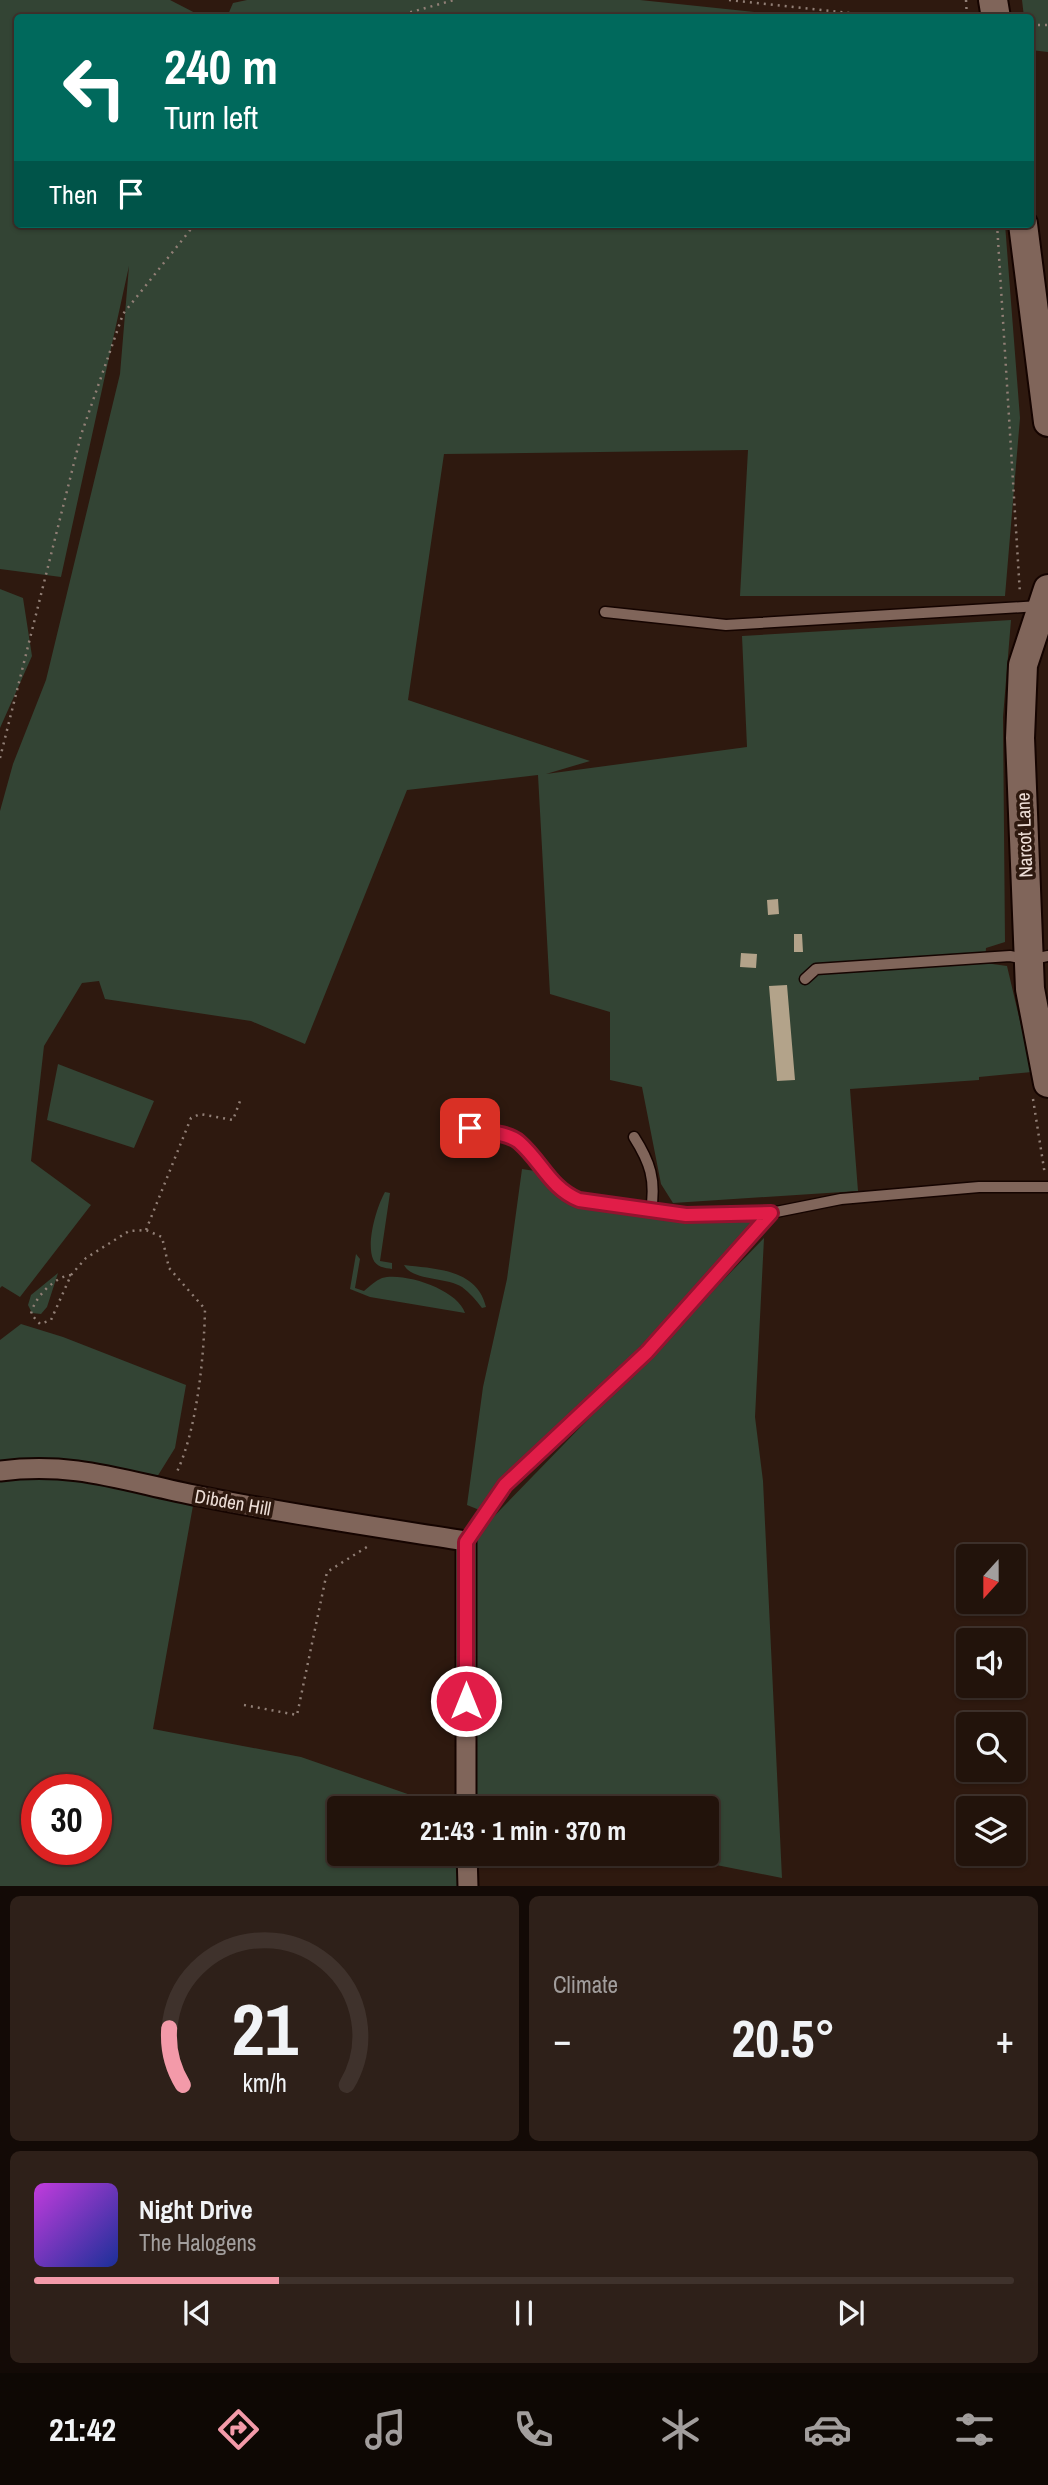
<!DOCTYPE html>
<html lang="en">
<head>
<meta charset="utf-8">
<style>
	:root { --surface:#22130b; --page:#2e2019; --text:#f1f3f6; --muted:#a29e9d; --line:#3f322c; --accent:#f39aa9 }
	body { margin:0; font-family:"Archivo Narrow",sans-serif; background:var(--page); color:var(--text); height:100vh; display:flex; flex-direction:column; font-size:26px; white-space:nowrap }
	* { box-sizing:border-box; margin:0 }
	p { font-size:23px; color:var(--muted) }
	.icon { flex:none; width:38px; height:38px; fill:none; stroke:currentColor; stroke-width:2; stroke-linecap:round; stroke-linejoin:round }
	.map { position:relative; height:1886px; overflow:hidden }
	.sheet { display:flex; flex-direction:column; gap:10px; padding:10px; background:#130a06; flex:1 }
	.sheet>* { flex:none }
	.guide { position:absolute; left:14px; top:14px; width:1020px; height:214px; border-radius:7px; box-shadow:0 2px 5px #0004,0 0 0 2px var(--line); background:#00695c; color:#fff; overflow:hidden }
	.needle { width:46px; rotate:201deg }
	.buttons { position:absolute; left:956px; top:1544px; display:grid; gap:14px }
	.buttons a { display:grid; place-items:center; width:70px; height:70px; border-radius:7px; background:var(--surface); box-shadow:0 2px 5px #0004,0 0 0 2px var(--line); font-size:35px }
	.speed { position:absolute; left:21px; top:1774px; display:flex; gap:14px; font-size:35px; font-weight:700; text-align:center }
	.speed>* { display:grid; place-content:center; width:91px; height:91px; border-radius:50%; background:var(--surface); box-shadow:0 2px 5px #0004,0 0 0 2px var(--line); line-height:1 }
	.speed .limit { border:10px solid #d22; background:#fff; color:#111 }
	.pin { position:absolute; display:grid; place-items:center; width:60px; height:60px; color:#fff; margin:-30px; border-radius:14px; box-shadow:0 4px 10px #0006 }
	.me { position:absolute; width:77px; margin:-38px; rotate:0deg; stroke-linejoin:round; filter:drop-shadow(0 0 5px #0008) }
	.turn { display:flex; align-items:center; gap:24px; height:147px; padding:0 35px; font-size:32px }
	.turn .icon { width:91px; height:91px; stroke-width:2.5 }
	.turn b { display:block; font-size:49px; line-height:60px }
	.then { display:flex; align-items:center; height:66px; padding:0 35px; background:#0003; gap:14px; font-size:26px }
	.big { font-size:52px; font-weight:700; line-height:1.1 }
	.sheet .card { flex:1; display:flex; flex-direction:column; justify-content:center; gap:10px; min-width:0; padding:0 24px; border-radius:10px; background:var(--page) }
	.sheet .dial { align-items:center; gap:0 }
	.dial svg { height:182px; overflow:visible; fill:none; stroke:var(--line); stroke-width:7; stroke-linecap:round; text-anchor:middle }
	.dial text { fill:var(--text); stroke:none }
	.song { display:flex; align-items:center; gap:21px }
	.cover { width:84px; height:84px; border-radius:10px; background:linear-gradient(135deg,hsl(290 70% 55%),hsl(230 70% 35%)) }
	.played { height:7px; border-radius:4px; background:linear-gradient(90deg,var(--accent) 25%,var(--line) 25%) }
	.keys { display:flex; justify-content:space-around; direction:ltr }
	.heat { display:flex; justify-content:space-between; align-items:center; font-size:38px; direction:ltr }
	.sheet .tiles { flex:1; display:grid; gap:10px; grid-template-columns:1fr 1fr }
	.card:last-child { grid-column:span 2 }
	.trip { position:absolute; left:327px; top:1796px; width:392px; height:70px; border-radius:7px; background:var(--surface); box-shadow:0 2px 5px #0004,0 0 0 2px var(--line); font-weight:700; line-height:70px; text-align:center }
	.tab-bar { display:flex; height:112px; justify-content:space-around; align-items:center; background:#0e0804; color:var(--muted) }
	.tab-bar .icon { width:49px; height:49px }
	.tab-bar .active { color:var(--accent) }
	.tab-bar b { font-size:32px; color:var(--text) }
	.map>svg:first-child { display:block }
</style>
</head>
<body>
<div class="map">
<svg width="1048" height="1887" viewBox="0 0 1048 1887">
	<rect width="100%" height="100%" fill="#2e190f"/>
	<!-- green -->
	<path fill="#334434" fill-rule="evenodd" d="M0 0H170L203 17 18 18V224H1005L1020 418 1005 596H740L748 450 444 454 408 700 590 761 546 774 747 747 742 636 1011 620 1003 717 1005 942 986 948 985 963 1007 966 1032 1072 979 1077V1080L850 1089 858 1191 673 1203 661 1184 642 1087 610 1080V1012L550 994 538 775 407 790 305 1044 251 1021 105 999 99 981 82 983 44 1046 31 1161 91 1205 20 1297 2 1286 0 1288V811L13 764 46 680 120 374 129 266 61 577 0 569Z
		M247 0H640L802 17H227L233 3Z
		M1022 0H1048V52L1031 50V18L1024 17Z
		M0 589 23 598 32 656 0 728Z
		M58 1064 154 1101 134 1148 47 1120Z
		M522 1169 535 1171 549 1188 568 1199 653 1214 760 1216 759 1223 482 1511 467 1505 483 1387 507 1279Z
		M385 1192 390 1193 380 1261 392 1263V1269C385 1268 376 1267 373 1259 366 1242 377 1206 385 1192Z
		M764 1238 755 1417 763 1481 782 1878 656 1853H707V1808H475L471 1540Z
		M356 1254 360 1259 355 1288 364 1291C370 1286 375 1281 382 1278 405 1272 458 1290 465 1313L370 1297 350 1289Z
		M404 1265C436 1269 477 1269 486 1307L482 1308C476 1300 470 1293 462 1287 447 1277 412 1281 404 1265Z
		M58 1273 47 1307 41 1314 32 1313 28 1305 31 1295Z
		M21 1324 63 1337 186 1385 175 1448 157 1477 69 1464 0 1465V1340Z
		M0 1479 69 1480 194 1500 153 1729 301 1757 448 1808H340V1853H462V1886L0 1887ZM37 1790H96V1850H37Z"/>
	<!-- building -->
	<path fill="#b3a38a" d="M778 899 779 914 768 915 767 900Z
		M794 934H802L803 952H794Z
		M741 953 757 954 756 968 740 967Z
		M787 985 795 1080 777 1081 769 986Z"/>
	<g fill="none" stroke-linecap="round" stroke-linejoin="round">
		<defs>
			<path id="lane" d="M605 612 726 625 1039 606
				M805 979 816 969 1010 956 1029 960 1048 956
				M452 1125 518 1140 551 1182 563 1193 579 1200 686 1215 771 1213
				M634 1137C650 1162 656 1180 651 1210
				M466 1541 505 1484 647 1352 771 1213 841 1199 979 1187H1048"/>
			<path id="street" d="M0 1471C76 1461 126 1482 199 1496 287 1514 377 1527 466 1541V1808
				M467 1853 468 1887"/>
			<path id="secondary" d="M993 0 996 18
				M1023 224 1048 422
				M1048 589 1023 665 1020 738 1030 989 1048 1083"/>
		</defs>
		<!-- lane casing -->
		<use href="#lane" stroke="#150400" stroke-width="13"/>
		<!-- street casing -->
		<use href="#street" stroke="#150400" stroke-width="23"/>
		<!-- secondary casing -->
		<use href="#secondary" stroke="#150400" stroke-width="32"/>
		<!-- path -->
		<path stroke="#917f76" stroke-width="2.5" stroke-dasharray="2 5" stroke-linecap="butt" d="M729 0 895 18
			M966 0 967 18
			M390 18 454 0
			M1031 25H1048
			M997 224 1020 594
			M0 758 81 435 123 314 195 224
			M1033 1099 1045 1175
			M146 1230 191 1118 200 1114 233 1120 240 1101
			M71 1275C54 1277 34 1298 31 1314L40 1324 51 1320 71 1275 86 1258 129 1231 146 1230 162 1237 169 1268 205 1309C204 1358 197 1430 176 1474
			M244 1705 297 1715 327 1572 370 1545"/>
		<!-- lane -->
		<use href="#lane" stroke="#80655a" stroke-width="10"/>
		<!-- street -->
		<use href="#street" stroke="#80655a" stroke-width="19"/>
		<!-- secondary -->
		<use href="#secondary" stroke="#80655a" stroke-width="28"/>
	</g>
	<g fill="none" stroke-linecap="round" stroke-linejoin="round">
		<defs>
			<path id="route" d="M466 1701V1542L505 1485 647 1352 771 1213 686 1215 579 1200C550 1188 542 1162 519 1142 509 1133 484 1131 470 1128"/>
		</defs>
		<!-- route casing -->
		<use href="#route" stroke="#92132f" stroke-width="18"/>
		<!-- route -->
		<use href="#route" stroke="#e11d48" stroke-width="12"/>
	</g>
	<g text-anchor="middle" dominant-baseline="central" stroke-width="7" stroke-linejoin="round" paint-order="stroke">
		<!-- street labels -->
		<g font-size="19" fill="#edded7" stroke="#2e190f">
			<text transform="translate(1024 835) rotate(-92)">Narcot Lane</text>
			<text transform="translate(233 1502) rotate(10)">Dibden Hill</text>
		</g>
	</g>
</svg>
<div class="buttons">
<a><svg class="needle" viewBox="-14 -14 28 28"><path d="M0-13l5 13h-10z" fill="#e53935"/><path d="M0 13l5-13h-10z" fill="#a29e9d"/></svg></a>
<a><svg class="icon" aria-label="sound" viewBox="0 0 24 24"><path d="M4 9h4l5-4v14l-5-4H4zM17 9q2 3 0 6"/></svg></a>
<a><svg class="icon" aria-label="search" viewBox="0 0 24 24"><circle cx="10" cy="10" r="6"/><path d="M15 15l6 6"/></svg></a>
<a><svg class="icon" aria-label="layers" viewBox="0 0 24 24"><path d="M12 4l9 5-9 5-9-5zM3 14l9 5 9-5"/></svg></a>
</div>
<div class="speed"><div class="limit">30</div></div>
<div class="pin" style="left:470px;top:1128px;background:#d93025"><svg class="icon" aria-label="arrive" viewBox="0 0 24 24"><path d="M6 21V4h12l-3 4 3 4H6"/></svg></div>
<svg class="me" style="left:466px;top:1701px" viewBox="-20 -20 40 40"><circle r="17" fill="#e11d48" stroke="#fff" stroke-width="3"/><path d="M0-11L8 9 0 5-8 9z" fill="#fff"/></svg>
<div class="trip">21:43 · 1 min · 370 m</div>
<div class="guide">
<div class="turn"><svg class="icon" aria-label="left" viewBox="0 0 24 24"><path d="M17 20v-9H6M10 6l-5 5 5 5"/></svg><div><b>240 m</b>Turn left</div></div>
<div class="then">Then<svg class="icon" aria-label="arrive" viewBox="0 0 24 24"><path d="M6 21V4h12l-3 4 3 4H6"/></svg></div>
</div>
</div>
<section class="sheet">
<div class="tiles">
<div class="card dial"><svg viewBox="0 0 100 80">
<path d="M14 69A42 42 0 1 1 86 69"/>
<path d="M14 69A42 42 0 0 1 8 44" stroke="#f39aa9"/>
<text x="50" y="56" font-size="32" font-weight="700">21</text>
<text x="50" y="72" font-size="11">km/h</text>
</svg></div>
<div class="card"><p>Climate</p>
<div class="heat"><a>−</a><b class="big">20.5°</b><a>+</a></div>
</div>
<div class="card">
<div class="song"><i class="cover"></i><div><b>Night Drive</b><p>The Halogens</p></div></div>
<div class="played"></div>
<div class="keys"><svg class="icon" aria-label="previous" viewBox="0 0 24 24"><path d="M18 5L8 12l10 7zM5 5v14"/></svg><svg class="icon" aria-label="pause" viewBox="0 0 24 24"><path d="M8 5v14M16 5v14"/></svg><svg class="icon" aria-label="next" viewBox="0 0 24 24"><path d="M6 5l10 7-10 7zM19 5v14"/></svg></div>
</div>
</div>
</section>
<nav class="tab-bar">
<b>21:42</b>
<svg class="icon active" aria-label="directions" viewBox="0 0 24 24"><path d="M12 3l9 9-9 9-9-9zM9 14v-3h6M13 9l2 2-2 2"/></svg>
<svg class="icon" aria-label="music" viewBox="0 0 24 24"><path d="M9 18V5l10-2v13"/><circle cx="6" cy="18" r="3"/><circle cx="16" cy="16" r="3"/></svg>
<svg class="icon" aria-label="phone" viewBox="0 0 24 24"><path d="M5 4h4l2 5-3 2q2 4 5 5l2-3 5 2v4C11 20 4 13 5 4z"/></svg>
<svg class="icon" aria-label="climate" viewBox="0 0 24 24"><path d="M12 3v18M4 7l16 10M4 17L20 7"/></svg>
<svg class="icon" aria-label="car" viewBox="0 0 24 24"><path d="M5 17H2v-5l4-1 3-4h7l3 4 3 1v5h-3M9 17h6M6 11h13"/><circle cx="7" cy="17" r="2"/><circle cx="17" cy="17" r="2"/></svg>
<svg class="icon" aria-label="filters" viewBox="0 0 24 24"><path d="M4 7h16M4 17h16"/><circle cx="9" cy="7" r="2"/><circle cx="15" cy="17" r="2"/></svg>
</nav>
</body>
</html>
